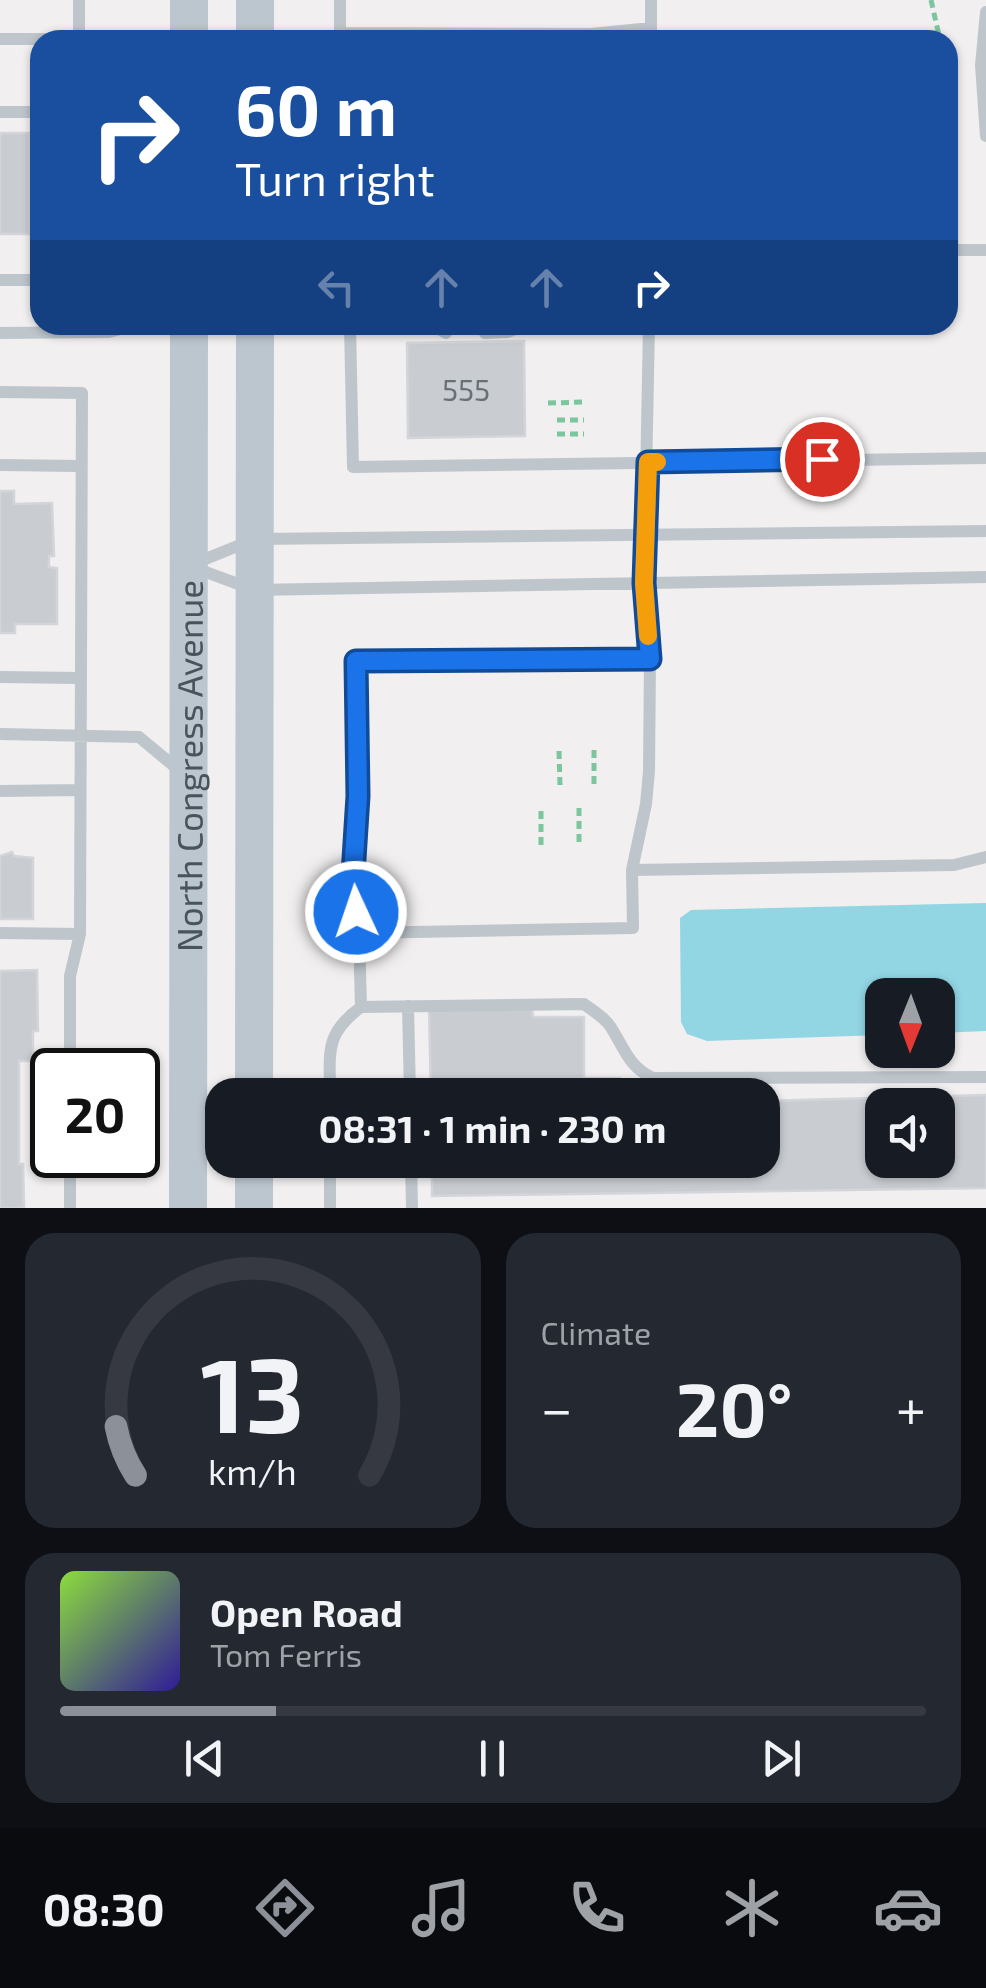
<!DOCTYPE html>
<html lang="en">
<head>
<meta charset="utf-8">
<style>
	:root { --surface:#171b24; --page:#242831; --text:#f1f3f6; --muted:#9ea1a6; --line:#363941; --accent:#8c9099 }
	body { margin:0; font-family:"Exo 2",sans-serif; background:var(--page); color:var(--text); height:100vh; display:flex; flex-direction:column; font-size:38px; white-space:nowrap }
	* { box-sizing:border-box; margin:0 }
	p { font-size:32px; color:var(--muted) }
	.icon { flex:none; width:55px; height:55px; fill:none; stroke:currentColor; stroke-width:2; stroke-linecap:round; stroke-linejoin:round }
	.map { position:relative; height:1208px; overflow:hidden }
	.details { display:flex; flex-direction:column; gap:25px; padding:25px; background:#0d0f14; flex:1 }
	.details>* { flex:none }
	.top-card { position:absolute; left:30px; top:30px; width:928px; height:305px; border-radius:30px; box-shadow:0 2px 8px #0004; background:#1a4fa0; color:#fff; overflow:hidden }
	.needle { width:65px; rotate:181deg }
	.fabs { position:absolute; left:865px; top:978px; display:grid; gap:20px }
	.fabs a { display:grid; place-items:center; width:90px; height:90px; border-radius:20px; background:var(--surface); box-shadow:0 2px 8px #0004; font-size:50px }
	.speed { position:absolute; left:30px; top:1048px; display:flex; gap:20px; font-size:50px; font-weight:700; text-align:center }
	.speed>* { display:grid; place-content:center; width:130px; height:130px; border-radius:50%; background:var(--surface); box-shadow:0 2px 8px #0004; line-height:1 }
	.speed .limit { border:5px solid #111; border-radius:15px; background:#fff; color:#111 }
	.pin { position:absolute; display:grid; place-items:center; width:85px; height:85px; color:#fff; margin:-42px; border:5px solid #fff; border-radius:50%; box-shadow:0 2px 10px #0007 }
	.me { position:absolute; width:110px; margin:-55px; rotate:357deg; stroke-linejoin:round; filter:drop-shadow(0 0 8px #0008) }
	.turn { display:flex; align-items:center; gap:35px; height:210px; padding:0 40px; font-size:45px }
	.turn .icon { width:130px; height:130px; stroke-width:2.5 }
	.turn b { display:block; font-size:70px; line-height:85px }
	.lanes { display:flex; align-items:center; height:95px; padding:0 40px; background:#0003; justify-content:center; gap:50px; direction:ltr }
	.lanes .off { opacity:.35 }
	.big { font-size:75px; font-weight:700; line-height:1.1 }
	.details .card { flex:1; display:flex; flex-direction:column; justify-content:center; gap:15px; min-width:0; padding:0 35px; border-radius:30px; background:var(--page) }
	.details .dial { align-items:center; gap:0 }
	.dial svg { height:260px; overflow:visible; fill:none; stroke:var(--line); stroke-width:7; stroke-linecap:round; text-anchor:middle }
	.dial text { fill:var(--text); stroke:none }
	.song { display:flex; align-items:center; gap:30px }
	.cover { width:120px; height:120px; border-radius:15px; background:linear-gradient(135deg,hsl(90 70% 55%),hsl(250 70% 35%)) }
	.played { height:10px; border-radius:5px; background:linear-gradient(90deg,var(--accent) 25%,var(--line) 25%) }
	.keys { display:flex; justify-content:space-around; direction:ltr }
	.heat { display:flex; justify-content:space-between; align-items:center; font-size:55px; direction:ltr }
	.details .tiles { flex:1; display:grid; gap:25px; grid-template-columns:1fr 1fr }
	.card:last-child { grid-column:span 2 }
	.trip { position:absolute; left:205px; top:1078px; width:575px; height:100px; border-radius:30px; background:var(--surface); box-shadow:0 2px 8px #0004; font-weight:700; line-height:100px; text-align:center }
	.tabs { display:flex; height:160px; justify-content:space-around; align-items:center; background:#090b0e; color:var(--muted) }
	.tabs .icon { width:70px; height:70px }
	.tabs .current { color:var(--accent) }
	.tabs b { font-size:45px; color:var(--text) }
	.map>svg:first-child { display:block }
</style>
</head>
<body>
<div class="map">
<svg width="986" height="1208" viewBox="0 0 986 1208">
	<rect width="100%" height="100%" fill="#f1efef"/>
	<!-- water -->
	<path fill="#92d6e4" d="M986 903V1031L938 1033V995H882V1035L707 1041 687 1034 681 1022 680 918 691 910Z"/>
	<!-- building -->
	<path fill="#c9ccd1" stroke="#d3d5da" stroke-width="2.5" fill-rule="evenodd" d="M0 133H29V234H0Z
		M524 341 525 436 408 438 407 343Z
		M0 491H14V504L52 503 54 556H49V567L57 568V624H15V633H0Z
		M12 852 14 856 33 858V919H0V856Z
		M37 970 38 1031H33V1061H19V1164H23L24 1208H0V971Z
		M532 1008 533 1017H584V1078H620L621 1095H431L429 1009Z
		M986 1095V1188L432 1196V1160H762V1101ZM882 1105H938V1160H882Z"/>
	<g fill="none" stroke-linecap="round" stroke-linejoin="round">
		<!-- path -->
		<path stroke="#7cc69e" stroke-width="5" stroke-dasharray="8 5" stroke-linecap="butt" d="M931 0 940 40
			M948 212H957
			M37 231H40
			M548 403 584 402
			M557 420H584
			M557 434H584
			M559 751 560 785
			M594 784V750
			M579 808V845
			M541 845V808"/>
		<!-- service -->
		<path stroke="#bec6cc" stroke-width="12" d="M79 0V40
			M651 0V40
			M986 12 981 65 986 136
			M340 33V0
			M0 39H79
			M340 40V33L591 34 651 28
			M0 112H40
			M948 250H986
			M0 280H40
			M350 325 353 467 986 458
			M432 325 446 333
			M649 325 644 583 650 659
			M0 333 109 332 135 325
			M485 333 508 332 526 325
			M0 392 82 393 80 934 70 976V1070
			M0 465 80 466
			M193 564 255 539 986 531
			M195 568 254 590 986 577
			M0 677 80 678
			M0 734 139 737 180 771
			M0 791 80 790
			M632 870 954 865 986 857
			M0 933 80 934
			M408 1006 410 1095
			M361 1007 584 1004C593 1011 604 1017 610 1026 624 1047 628 1067 653 1078L986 1077
			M330 1095C330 1053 324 1034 361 1007L359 933 352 890 358 796 356 661 650 659 649 771 646 804 632 870 633 928 359 933
			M70 1155V1208
			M330 1160V1208
			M411 1160 412 1208"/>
		<!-- secondary -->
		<g stroke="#bcc6cf" stroke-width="38">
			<path d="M189 0V40"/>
			<path d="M255 40V0"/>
			<path d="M254 1095 255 325"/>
			<path d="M254 1160V1208"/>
			<path id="s1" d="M188 1208 189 325"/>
		</g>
	</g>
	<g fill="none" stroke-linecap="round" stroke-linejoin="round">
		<defs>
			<path id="route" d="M356 912 352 890 358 796 356 661 650 659 644 583 648 462 822 459"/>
		</defs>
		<!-- route casing -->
		<use href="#route" stroke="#114b97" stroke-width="25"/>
		<!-- route -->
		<use href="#route" stroke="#1a73e8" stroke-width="18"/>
		<!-- slow -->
		<path stroke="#f59e0b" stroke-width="18" d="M648 636 644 583 648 462H657"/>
	</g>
	<g text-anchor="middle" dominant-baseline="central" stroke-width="8" stroke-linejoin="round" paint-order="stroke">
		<!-- number labels -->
		<g font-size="30" fill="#687178">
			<text x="466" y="389">555</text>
		</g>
		<!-- street labels -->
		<g font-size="35" fill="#48535a" stroke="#fff">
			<text stroke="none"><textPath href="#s1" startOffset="442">North Congress Avenue</textPath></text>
		</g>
	</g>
</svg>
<div class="fabs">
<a><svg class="needle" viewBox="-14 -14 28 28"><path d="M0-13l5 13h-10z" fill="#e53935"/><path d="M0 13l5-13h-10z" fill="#9ea1a6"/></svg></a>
<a><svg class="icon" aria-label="sound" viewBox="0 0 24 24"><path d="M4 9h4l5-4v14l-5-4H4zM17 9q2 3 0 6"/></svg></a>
</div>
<div class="speed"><div class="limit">20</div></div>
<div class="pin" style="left:822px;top:459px;background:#d93025"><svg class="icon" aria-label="arrive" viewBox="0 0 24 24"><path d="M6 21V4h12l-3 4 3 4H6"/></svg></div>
<svg class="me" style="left:356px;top:912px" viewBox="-20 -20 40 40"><circle r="17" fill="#1a73e8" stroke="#fff" stroke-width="3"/><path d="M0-11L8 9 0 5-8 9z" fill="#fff"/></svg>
<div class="trip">08:31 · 1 min · 230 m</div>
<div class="top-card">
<div class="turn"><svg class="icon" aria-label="right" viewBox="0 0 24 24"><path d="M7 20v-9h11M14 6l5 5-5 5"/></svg><div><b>60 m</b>Turn right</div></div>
<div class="lanes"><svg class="icon off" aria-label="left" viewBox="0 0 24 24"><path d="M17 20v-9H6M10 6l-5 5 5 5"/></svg><svg class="icon off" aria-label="ahead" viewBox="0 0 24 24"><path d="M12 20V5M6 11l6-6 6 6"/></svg><svg class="icon off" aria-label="ahead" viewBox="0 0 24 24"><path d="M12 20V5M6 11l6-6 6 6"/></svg><svg class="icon" aria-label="right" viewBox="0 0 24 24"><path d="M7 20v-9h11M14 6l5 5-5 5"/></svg></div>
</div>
</div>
<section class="details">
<div class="tiles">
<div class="card dial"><svg viewBox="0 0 100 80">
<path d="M14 69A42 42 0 1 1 86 69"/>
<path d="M14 69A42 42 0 0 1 8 54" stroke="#8c9099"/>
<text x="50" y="56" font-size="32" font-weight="700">13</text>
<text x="50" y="72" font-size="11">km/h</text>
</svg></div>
<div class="card"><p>Climate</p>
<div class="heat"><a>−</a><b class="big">20°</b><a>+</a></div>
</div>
<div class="card">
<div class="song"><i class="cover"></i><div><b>Open Road</b><p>Tom Ferris</p></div></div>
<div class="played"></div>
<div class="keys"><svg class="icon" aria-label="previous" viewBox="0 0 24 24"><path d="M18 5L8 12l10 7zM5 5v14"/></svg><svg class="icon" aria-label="pause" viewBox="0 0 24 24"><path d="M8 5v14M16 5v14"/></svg><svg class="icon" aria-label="next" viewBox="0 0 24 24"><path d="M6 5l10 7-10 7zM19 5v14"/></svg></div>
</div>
</div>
</section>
<nav class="tabs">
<b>08:30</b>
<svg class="icon current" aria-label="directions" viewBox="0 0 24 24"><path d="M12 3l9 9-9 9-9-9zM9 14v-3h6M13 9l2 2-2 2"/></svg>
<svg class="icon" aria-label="music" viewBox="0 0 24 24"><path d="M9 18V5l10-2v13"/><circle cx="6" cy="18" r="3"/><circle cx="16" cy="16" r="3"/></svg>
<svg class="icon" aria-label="phone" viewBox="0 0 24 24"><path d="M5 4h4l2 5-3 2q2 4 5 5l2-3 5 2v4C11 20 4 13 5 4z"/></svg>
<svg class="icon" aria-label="climate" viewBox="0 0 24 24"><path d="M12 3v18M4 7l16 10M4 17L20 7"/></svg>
<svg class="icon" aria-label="car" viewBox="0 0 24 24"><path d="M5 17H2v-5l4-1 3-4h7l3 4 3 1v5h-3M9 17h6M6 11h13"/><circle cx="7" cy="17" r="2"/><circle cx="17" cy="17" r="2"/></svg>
</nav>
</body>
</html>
